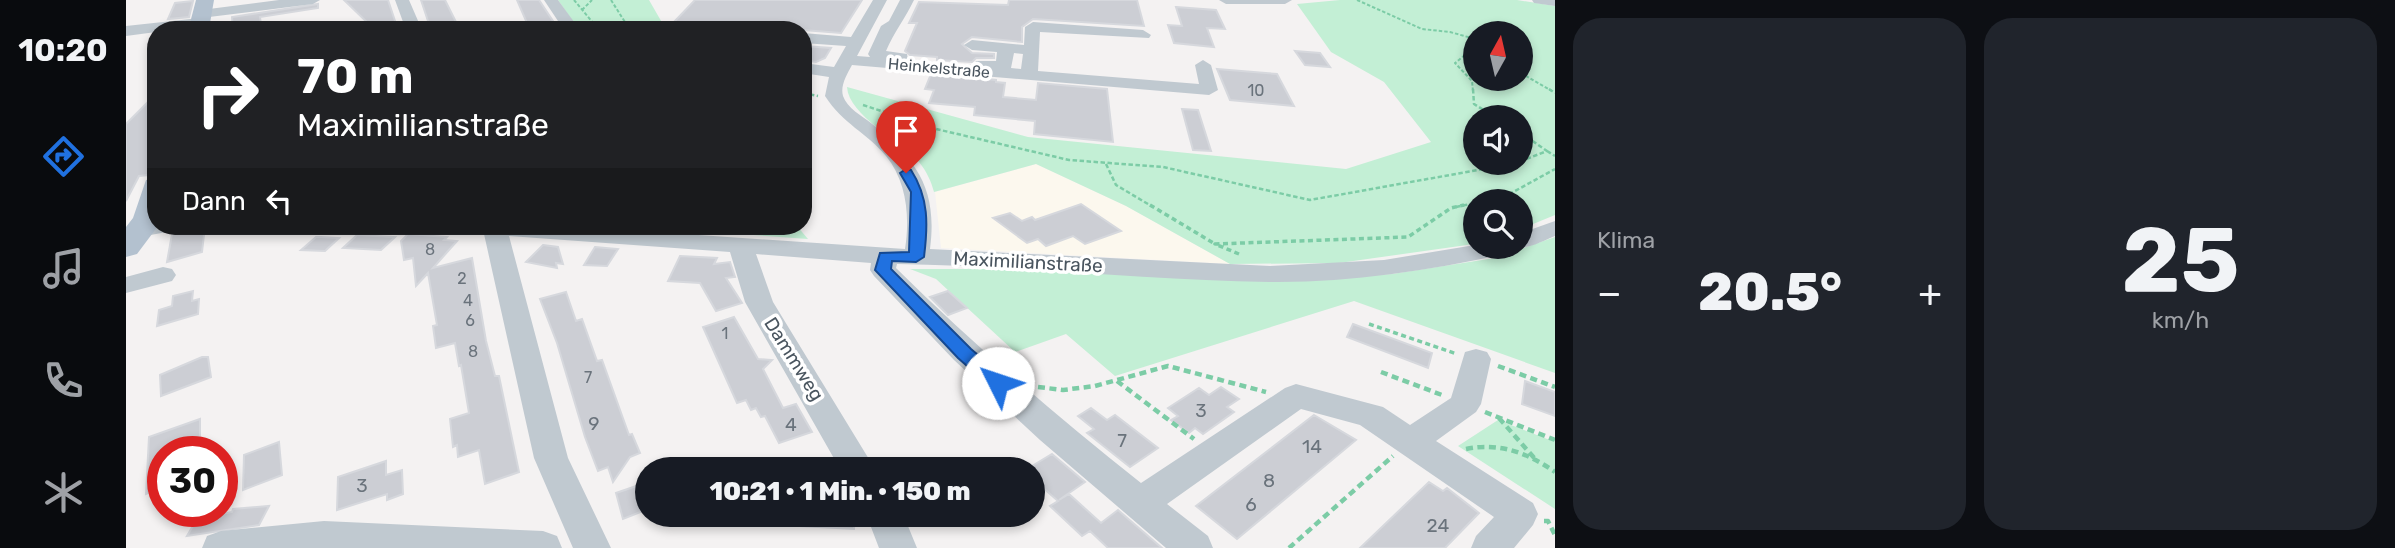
<!DOCTYPE html>
<html lang="de">
<head>
<meta charset="utf-8">
<style>
	:root { --surface:#171b24; --page:#20242c; --text:#f1f3f6; --muted:#9ea1a6; --accent:#2071e0 }
	body { margin:0; font-family:Rubik,sans-serif; background:var(--page); color:var(--text); height:100vh; display:flex; flex-direction:column; font-size:26px; white-space:nowrap }
	* { box-sizing:border-box; margin:0 }
	p { font-size:23px; color:var(--muted) }
	.icon { flex:none; width:38px; height:38px; fill:none; stroke:currentColor; stroke-width:2; stroke-linecap:round; stroke-linejoin:round }
	.map { position:relative; flex:1; overflow:hidden }
	.drawer { display:flex; flex-direction:column; gap:18px; padding:18px; background:#0d0f14; width:840px }
	.drawer>* { flex:none }
	.banner { position:absolute; left:21px; top:21px; width:665px; height:214px; border-radius:28px; box-shadow:0 4px 10px #0003; background:#202124; color:#fff; overflow:hidden }
	.needle { width:46px; rotate:8deg }
	.fabs { position:absolute; left:1337px; top:21px; display:grid; gap:14px }
	.fabs a { display:grid; place-items:center; width:70px; height:70px; border-radius:50%; background:var(--surface); box-shadow:0 4px 10px #0003; font-size:35px }
	.speed { position:absolute; left:21px; top:436px; display:flex; gap:14px; font-size:35px; font-weight:700; text-align:center }
	.speed>* { display:grid; place-content:center; width:91px; height:91px; border-radius:50%; background:var(--surface); box-shadow:0 4px 10px #0003; line-height:1 }
	.speed .limit { border:10px solid #d22; background:#fff; color:#111 }
	.pin { position:absolute; display:grid; place-items:center; width:60px; height:60px; color:#fff; margin:-72px -30px; border-radius:50% 50% 50% 0; rotate:-45deg; box-shadow:0 0 7px #0007 }
	.pin .icon { rotate:45deg }
	.me { position:absolute; width:77px; margin:-38px; rotate:311deg; stroke-linejoin:round; filter:drop-shadow(0 0 5px #0008) }
	.turn { display:flex; align-items:center; gap:24px; height:147px; padding:0 35px; font-size:32px }
	.turn .icon { width:91px; height:91px; stroke-width:2.5 }
	.turn b { display:block; font-size:49px; line-height:60px }
	.then { display:flex; align-items:center; height:66px; padding:0 35px; background:#0003; gap:14px; font-size:26px }
	.big { font-size:52px; font-weight:800; line-height:1.1 }
	.drawer .tile { flex:1; display:flex; flex-direction:column; justify-content:center; gap:10px; min-width:0; padding:0 24px; border-radius:28px; background:var(--page) }
	.drawer .dial { align-items:center; gap:0 }
	.dial b { font-size:91px; line-height:1 }
	.heat { display:flex; justify-content:space-between; align-items:center; font-size:38px; direction:ltr }
	.drawer .tiles { flex:1; display:grid; gap:18px; grid-template-columns:repeat(2,1fr) }
	.trip { position:absolute; left:509px; top:457px; width:410px; height:70px; border-radius:35px; background:var(--surface); box-shadow:0 4px 10px #0003; font-weight:800; line-height:70px; text-align:center }
	main { display:flex; flex:1; min-height:0 }
	.tab-bar { display:flex; flex-direction:column; width:126px; justify-content:space-around; align-items:center; background:#090b0e; color:var(--muted) }
	.tab-bar .icon { width:49px; height:49px }
	.tab-bar .active { color:var(--accent) }
	.tab-bar b { font-size:32px; color:var(--text) }
	.map>svg:first-child { display:block }
</style>
</head>
<body>
<main>
<nav class="tab-bar">
<b>10:20</b>
<svg class="icon active" aria-label="directions" viewBox="0 0 24 24"><path d="M12 3l9 9-9 9-9-9zM9 14v-3h6M13 9l2 2-2 2"/></svg>
<svg class="icon" aria-label="music" viewBox="0 0 24 24"><path d="M9 18V5l10-2v13"/><circle cx="6" cy="18" r="3"/><circle cx="16" cy="16" r="3"/></svg>
<svg class="icon" aria-label="phone" viewBox="0 0 24 24"><path d="M5 4h4l2 5-3 2q2 4 5 5l2-3 5 2v4C11 20 4 13 5 4z"/></svg>
<svg class="icon" aria-label="climate" viewBox="0 0 24 24"><path d="M12 3v18M4 7l16 10M4 17L20 7"/></svg>
</nav>
<div class="map">
<svg width="1429" height="548" viewBox="0 0 1429 548">
	<rect width="100%" height="100%" fill="#f4f2f2"/>
	<!-- commercial -->
	<path fill="#fcf8ee" d="M910 164 1000 206 1104 264 815 248 809 192Z"/>
	<!-- green -->
	<path fill="#c3efd5" fill-rule="evenodd" d="M432 0H523L538 26 548 30H453Z
		M1214 0H1391L1429 6V215L1395 229V201H1349V243L1341 245 1213 263 1104 264 1000 206 910 164 808 192C805 181 801 172 793 162 774 140 723 116 721 87L902 137 1220 169 1305 142 1258 82 1205 52 1171 4ZM1349 33H1395V79H1349ZM1349 117H1395V163H1349Z
		M594 226H671L682 239 598 233Z
		M1429 237V373L1228 301 989 376 940 334 889 352 810 279 784 269H862L1159 281 1266 274 1369 258Z
		M1372 420 1429 442V509L1332 446Z"/>
	<!-- building -->
	<path fill="#ccced4" stroke="#d6d8dd" stroke-width="2" d="M218 0H262L271 27 249 30Z
		M295 0H319L334 30H305Z
		M391 0H413L433 30H404Z
		M569 0H736L715 33 677 30H572L574 28 551 26 554 23H547Z
		M883 0H1011L1018 26 907 19 896 27V42L846 37 836 44 846 53 868 54V58H850L846 62 811 60V57L784 55 779 51 791 23H783L793 2 882 5Z
		M67 1 63 17 42 19 49 3Z
		M192 4V8L134 17 135 25 133 27 107 30 106 17Z
		M1050 7 1090 10 1099 29 1081 28 1088 47 1048 43 1042 25 1056 26Z
		M677 46 705 48 699 58 690 62 677 60Z
		M1169 51 1194 53 1204 67 1179 65Z
		M1091 69 1151 74 1168 106 1104 100Z
		M805 74 870 80V82L879 83 877 97 910 100 912 83 981 89 987 142 908 134 909 121 848 115 849 107 803 103 808 90 799 89Z
		M30 94V162L23 175 13 176 0 201V124Z
		M1056 109 1072 110 1085 151 1067 150Z
		M955 204 995 231 959 244 947 236 920 246 912 239 901 243 867 218 884 213 896 221 906 217 909 220Z
		M64 226H79L76 252 41 262 46 234 50 229Z
		M282 234 321 237 318 240 331 241 307 268 346 258 360 341 369 376H373L393 472 359 484 353 450 332 457 331 445 327 447 324 419 343 413 335 365 333 366 329 343 310 348 307 326 311 325 302 273 290 286 287 258 278 260 275 241Z
		M231 235 269 237 255 250 217 248Z
		M190 237H195L213 238 199 251 175 250Z
		M417 245 432 247 437 264 430 263 431 268 400 262Z
		M469 247 492 249 481 266 458 265Z
		M554 256 591 258 588 264 604 262 609 277 600 278 616 303 590 311 574 283 542 281Z
		M67 291 66 301 73 299 72 314 31 326 33 310 46 306 47 296Z
		M822 291 841 308 822 315 804 297Z
		M440 292 450 321 456 319 471 361 476 360 503 435 506 434 514 453 504 457 487 482 482 467 472 471 459 437 431 343 414 299Z
		M608 317 632 359 646 360 637 369 657 408 670 404 686 432 653 443 639 416 635 417 630 408 625 410 620 400 611 403 577 327Z
		M1227 324 1306 353 1302 368 1221 337Z
		M76 357H82L85 377 35 396 34 375Z
		M1399 381 1429 392V416L1396 404Z
		M1095 387 1113 399 1101 407 1108 412 1077 434 1069 428 1063 433 1045 420 1052 416 1042 408 1073 388 1083 395Z
		M965 408 981 420 989 415 1032 448 1004 467 961 433 968 429 952 416Z
		M1188 415 1230 440 1111 539 1070 506Z
		M74 419V437L69 438 70 452H37V487L20 494 23 437Z
		M153 442 156 475 117 490 118 455Z
		M926 454 959 482 933 500 943 494 975 523 992 510 1036 548H982L964 531 956 536 924 506 932 501 906 478V466Z
		M260 461V475L276 470 277 494 261 500V494L211 510 212 477Z
		M522 482V509L497 519 490 493Z
		M1303 482 1317 491 1321 488 1353 513 1319 548H1234Z
		M143 506 133 525 61 536 71 519 106 512 107 509Z
		M674 514H729L728 529 674 526Z"/>
	<g fill="none" stroke-linecap="round" stroke-linejoin="round">
		<!-- path-far3 -->
		<path stroke="#7ccca6" stroke-width="2" stroke-dasharray="3.5 2" stroke-linecap="butt" d="M448 0 473 30
			M485 0 504 30
			M1231 0 1296 29 1324 32 1349 39
			M456 10 466 0
			M1395 73 1426 91
			M1347 91 1346 81 1329 63 1349 47"/>
		<!-- path-far2 -->
		<path stroke="#7ccca6" stroke-width="2.5" stroke-dasharray="4.5 2.5" stroke-linecap="butt" d="M1347 89 1348 104 1369 117
			M1423 89 1429 93
			M677 93 692 96
			M737 105 810 129 943 160 1037 167 1184 200 1391 163
			M1395 133 1421 151 1395 161
			M1421 151 1429 156
			M980 164 990 185 1027 207
			M1356 201 1380 196 1429 169
			M1330 207 1349 203"/>
		<!-- path-far1 -->
		<path stroke="#7ccca6" stroke-width="3.5" stroke-dasharray="5 3.5" stroke-linecap="butt" d="M1024 205 1089 244
			M1113 254 1089 244 1282 237 1325 208 1338 205
			M1243 324 1331 354"/>
		<!-- path -->
		<path stroke="#7ccca6" stroke-width="4.5" stroke-dasharray="7 4.5" stroke-linecap="butt" d="M1372 366 1429 387
			M1255 372 1316 395
			M991 381 1068 439
			M912 387 937 390 969 386 1042 366 1140 392
			M1359 412 1429 440
			M1373 418 1410 460
			M1340 449C1373 442 1402 453 1429 472
			M1418 521H1422L1429 535
			M1163 548 1267 456"/>
		<!-- minor -->
		<path fill="#c0c9d0" fill-rule="evenodd" d="M153 0H194L187 4 75 18 68 14 75 10Z
			M269 0H283L296 30H280Z
			M418 0H432L454 30H438Z
			M747 0H761L731 56 744 57 742 54 755 26 763 21 774 0H788C779 19 768 32 760 51L781 54 782 60 848 65 850 61H870L871 52 846 50 838 45 846 40 898 45 899 27 907 22 1017 30 1025 35 1023 38 914 32 912 71 1073 84 1069 65 1077 60 1085 65 1092 90 1083 95 726 65C721 74 714 86 717 96 721 108 736 116 745 123 790 159 812 188 804 249L1144 266 1258 260 1349 245 1388 247 1384 252 1375 255C1299 271 1221 283 1143 282 1019 280 895 266 771 264L770 268C848 345 929 415 1015 483L1159 388 1170 384 1257 407 1284 425 1325 398 1339 352 1350 349 1361 352 1365 359 1355 404 1350 412 1310 441 1407 503 1412 514 1407 525 1388 548H1345L1350 536 1368 517 1234 425 1175 409 1041 504 1082 536 1087 548H1040L914 440 828 360 748 276 744 270 745 263 630 254 647 302 749 469H714L619 302 604 252 383 236 442 458 485 548H447L408 458 358 234 335 231 332 226H442L779 249C784 217 781 182 760 156 741 133 717 124 699 96L703 77 677 73V63L708 67 720 46 677 43V33L725 37ZM888 53 897 54 895 69 885 68Z
			M1093 0H1166L1159 4H1100Z
			M1406 0H1429V6L1408 3Z
			M74 18 79 20 82 23 79 26 30 30V32L0 36V26Z
			M30 220V226H49L46 231 14 237 5 235 2 230 5 225Z
			M1429 221V236C1416 241 1402 250 1388 247H1395V233Z
			M37 267 46 269 50 275 46 281 0 293V277Z
			M740 514H777L791 548H753Z
			M198 521 417 531 431 536 436 548H76L81 536 95 531Z"/>
		<!-- major -->
		<path fill="#b3c1cf" fill-rule="evenodd" d="M70 0H88L84 23 86 30H66L64 23Z
			M30 178V226H32L11 254 0 257V227L7 218 20 180Z"/>
	</g>
	<!-- route -->
	<path fill="#2071e0" stroke="#154992" stroke-width="2" d="M780 169 785 170C803 198 802 225 798 257L790 262 766 261 765 269 845 349 879 378 881 383 879 387H865L832 358 749 270 754 253 783 252 785 192 774 173Z"/>
	<g text-anchor="middle" dominant-baseline="central" stroke-width="7" stroke-linejoin="round" paint-order="stroke">
		<!-- far-street labels -->
		<g font-size="16" fill="#4a555f" stroke="#fff">
			<text transform="translate(813 68) rotate(5)">Heinkelstraße</text>
		</g>
		<!-- number labels -->
		<g font-size="16" fill="#6a737c">
			<text x="1130" y="90">10</text>
			<text x="304" y="249">8</text>
			<text x="336" y="278">2</text>
			<text x="342" y="300">4</text>
			<text x="344" y="320">6</text>
			<text x="599" y="333">1</text>
			<text x="347" y="351">8</text>
			<text x="462" y="377">7</text>
		</g>
		<!-- street labels -->
		<g font-size="19" fill="#4a555f" stroke="#fff">
			<text transform="translate(902 262) rotate(3)">Maximilianstraße</text>
			<text transform="translate(668 359) rotate(58)">Dammweg</text>
		</g>
		<!-- near-number labels -->
		<g font-size="19" fill="#6a737c">
			<text x="1075" y="410">3</text>
			<text x="468" y="423">9</text>
			<text x="665" y="424">4</text>
			<text x="996" y="440">7</text>
			<text x="1186" y="446">14</text>
			<text x="1143" y="480">8</text>
			<text x="236" y="485">3</text>
			<text x="1125" y="504">6</text>
			<text x="1312" y="525">24</text>
		</g>
	</g>
</svg>
<div class="fabs">
<a><svg class="needle" viewBox="-14 -14 28 28"><path d="M0-13l5 13h-10z" fill="#e53935"/><path d="M0 13l5-13h-10z" fill="#9ea1a6"/></svg></a>
<a><svg class="icon" aria-label="sound" viewBox="0 0 24 24"><path d="M4 9h4l5-4v14l-5-4H4zM17 9q2 3 0 6"/></svg></a>
<a><svg class="icon" aria-label="search" viewBox="0 0 24 24"><circle cx="10" cy="10" r="6"/><path d="M15 15l6 6"/></svg></a>
</div>
<div class="speed"><div class="limit">30</div></div>
<div class="pin" style="left:780px;top:173px;background:#d93025"><svg class="icon" aria-label="arrive" viewBox="0 0 24 24"><path d="M6 21V4h12l-3 4 3 4H6"/></svg></div>
<svg class="me" style="left:872px;top:383px" viewBox="-20 -20 40 40"><circle r="19" fill="#fff"/><path d="M0-13L10 11 0 6-10 11z" fill="#2071e0"/></svg>
<div class="trip">10:21 · 1 Min. · 150 m</div>
<div class="banner">
<div class="turn"><svg class="icon" aria-label="right" viewBox="0 0 24 24"><path d="M7 20v-9h11M14 6l5 5-5 5"/></svg><div><b>70 m</b>Maximilianstraße</div></div>
<div class="then">Dann<svg class="icon" aria-label="left" viewBox="0 0 24 24"><path d="M17 20v-9H6M10 6l-5 5 5 5"/></svg></div>
</div>
</div>
<section class="drawer">
<div class="tiles">
<div class="tile"><p>Klima</p>
<div class="heat"><a>−</a><b class="big">20.5°</b><a>+</a></div>
</div>
<div class="tile dial"><b>25</b><p>km/h</p></div>
</div>
</section>
</main>
</body>
</html>
